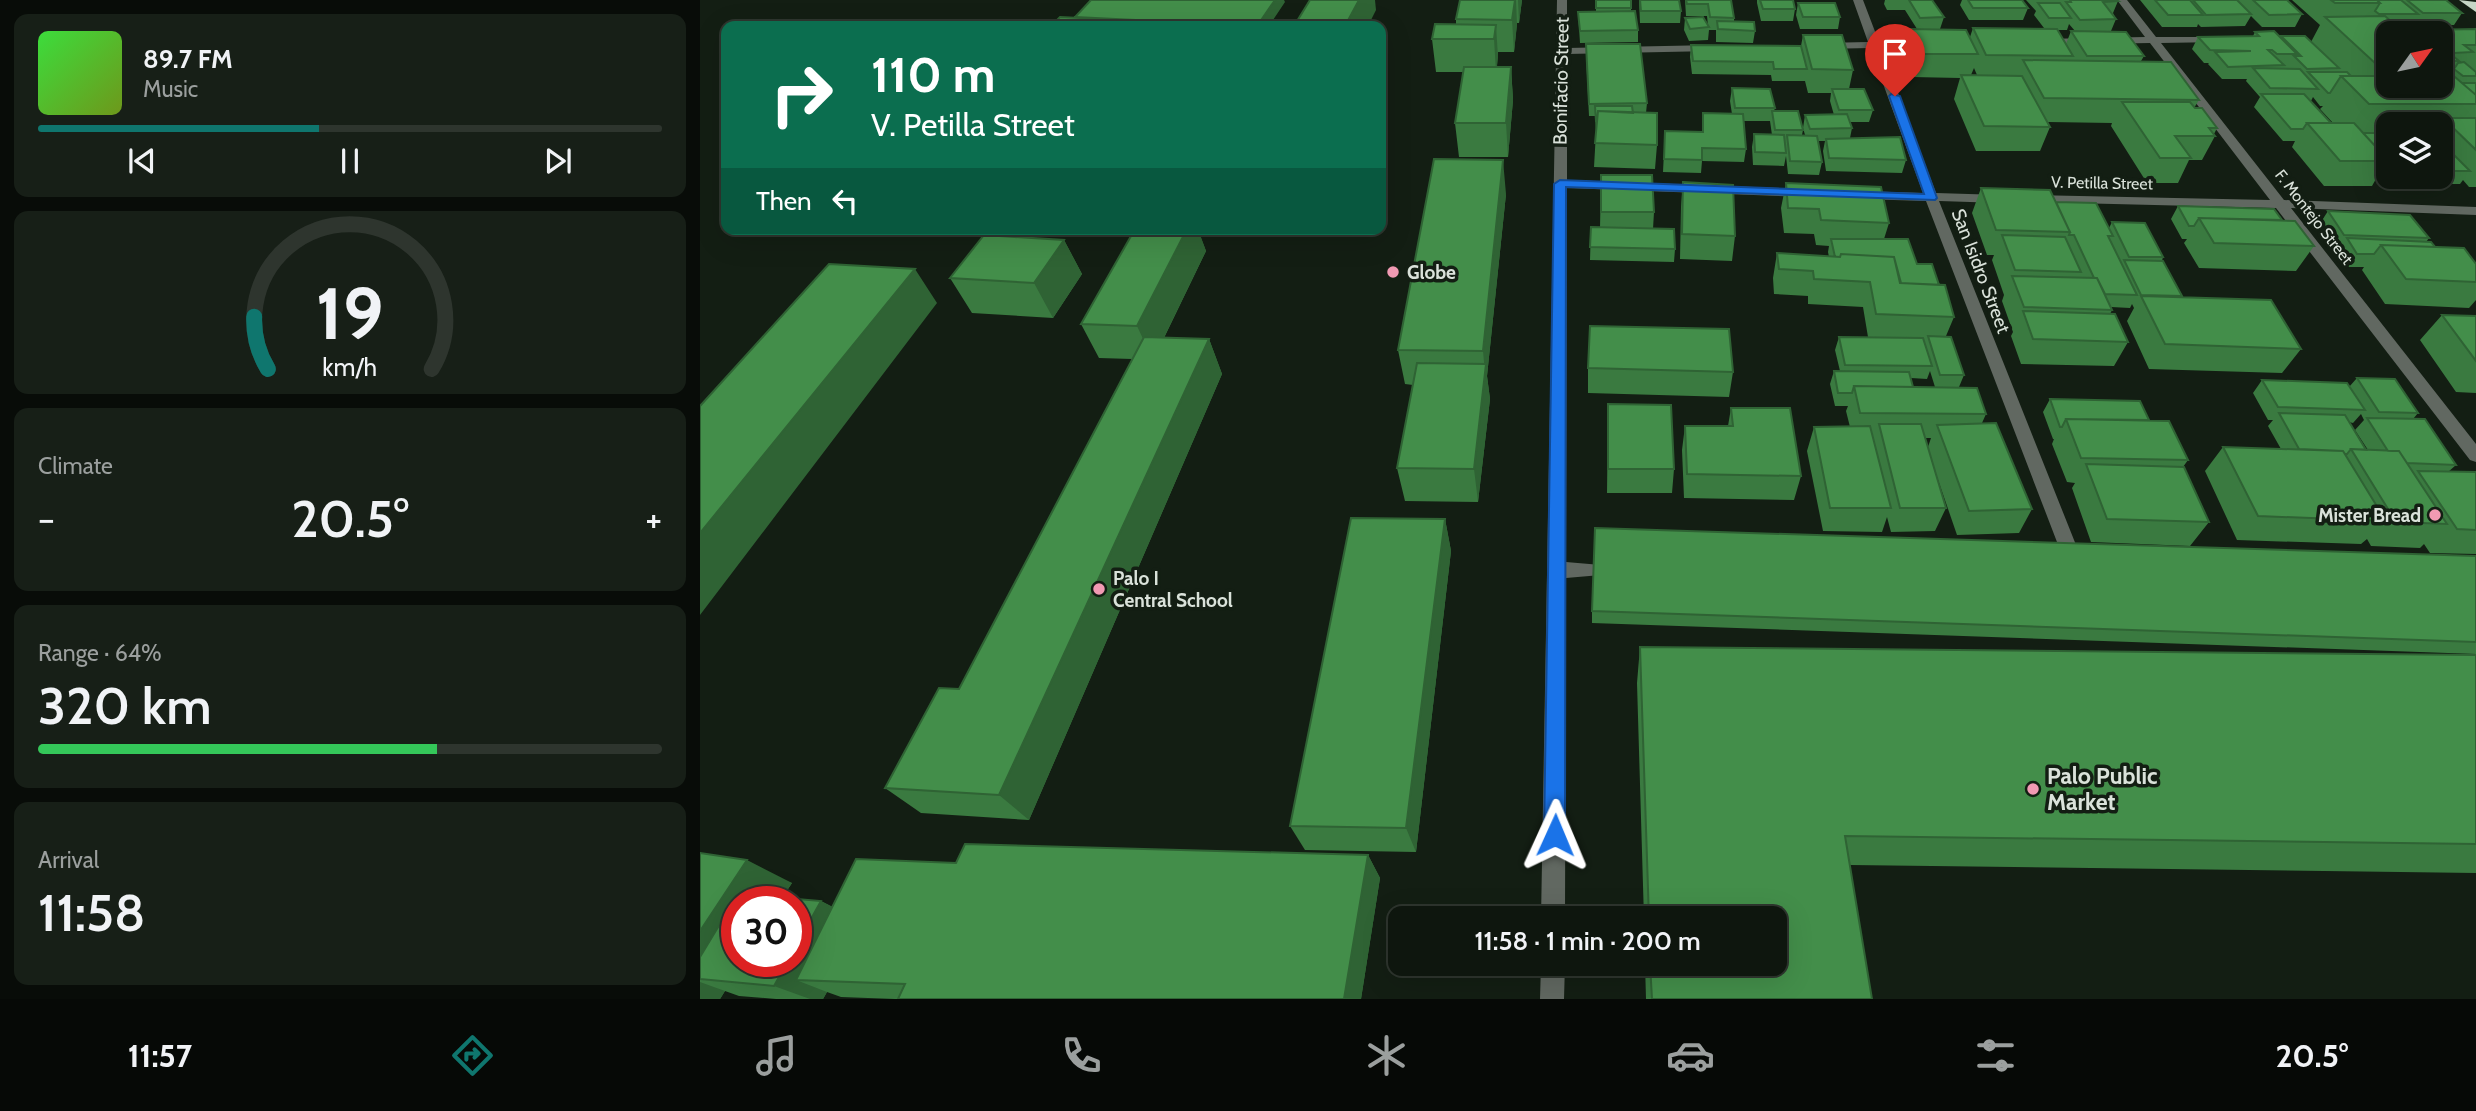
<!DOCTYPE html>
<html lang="en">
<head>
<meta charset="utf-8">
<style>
	:root { --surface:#0e160e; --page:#171f17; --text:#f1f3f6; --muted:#9b9f9e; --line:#2e352e; --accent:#0f766e }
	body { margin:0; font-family:Cabin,sans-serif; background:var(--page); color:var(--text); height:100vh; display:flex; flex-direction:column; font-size:26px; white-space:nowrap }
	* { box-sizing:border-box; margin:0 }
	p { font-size:23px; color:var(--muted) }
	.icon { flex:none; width:38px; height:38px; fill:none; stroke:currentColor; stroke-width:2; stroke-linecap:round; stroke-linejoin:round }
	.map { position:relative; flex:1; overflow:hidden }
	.panel { display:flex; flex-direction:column; gap:14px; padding:14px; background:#080c08; width:700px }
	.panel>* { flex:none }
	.guide { position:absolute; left:21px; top:21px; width:665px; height:214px; border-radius:14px; box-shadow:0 7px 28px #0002,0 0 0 2px var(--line); background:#0b6e4f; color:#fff; overflow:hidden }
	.needle { width:46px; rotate:57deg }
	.buttons { position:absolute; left:1676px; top:21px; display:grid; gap:14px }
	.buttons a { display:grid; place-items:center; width:77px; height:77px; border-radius:14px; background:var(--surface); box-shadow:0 7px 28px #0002,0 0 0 2px var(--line); font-size:35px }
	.speed { position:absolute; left:21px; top:886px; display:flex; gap:14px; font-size:35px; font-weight:700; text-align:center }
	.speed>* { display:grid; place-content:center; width:91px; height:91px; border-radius:50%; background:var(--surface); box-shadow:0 7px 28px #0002,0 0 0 2px var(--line); line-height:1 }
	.speed .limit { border:10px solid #d22; background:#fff; color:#111 }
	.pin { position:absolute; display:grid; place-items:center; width:60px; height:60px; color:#fff; margin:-72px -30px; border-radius:50% 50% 50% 0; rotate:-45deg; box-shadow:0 0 7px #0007 }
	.pin .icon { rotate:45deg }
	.me { position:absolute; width:77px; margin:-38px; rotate:1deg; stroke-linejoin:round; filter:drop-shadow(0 0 5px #0008) }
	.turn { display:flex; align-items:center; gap:24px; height:147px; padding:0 35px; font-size:32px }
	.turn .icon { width:91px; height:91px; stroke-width:2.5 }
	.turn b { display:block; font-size:49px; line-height:60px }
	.then { display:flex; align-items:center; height:66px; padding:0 35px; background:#0003; gap:14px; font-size:26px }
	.big { font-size:52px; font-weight:600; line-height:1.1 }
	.panel .widget { flex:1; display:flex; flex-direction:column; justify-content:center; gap:10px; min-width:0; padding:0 24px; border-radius:14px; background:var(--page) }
	.panel .dial { align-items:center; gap:0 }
	.dial svg { height:182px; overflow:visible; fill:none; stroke:var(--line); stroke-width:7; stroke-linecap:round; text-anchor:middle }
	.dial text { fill:var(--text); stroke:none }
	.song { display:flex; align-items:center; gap:21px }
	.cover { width:84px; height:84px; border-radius:10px; background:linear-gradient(135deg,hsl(120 70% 55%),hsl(80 70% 35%)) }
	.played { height:7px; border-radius:4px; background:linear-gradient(90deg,var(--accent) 45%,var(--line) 45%) }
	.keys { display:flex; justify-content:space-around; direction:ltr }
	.heat { display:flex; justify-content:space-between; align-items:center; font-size:38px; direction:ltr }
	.charge { height:10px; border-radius:5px; background:linear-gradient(90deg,#34c759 64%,var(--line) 0) }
	.trip { position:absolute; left:688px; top:906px; width:399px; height:70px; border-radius:14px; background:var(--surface); box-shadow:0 7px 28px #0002,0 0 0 2px var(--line); font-weight:600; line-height:70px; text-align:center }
	.tabs { display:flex; height:112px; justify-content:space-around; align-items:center; background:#060906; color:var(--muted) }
	.tabs .icon { width:49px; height:49px }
	.tabs .active { color:var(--accent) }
	.tabs b { font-size:32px; color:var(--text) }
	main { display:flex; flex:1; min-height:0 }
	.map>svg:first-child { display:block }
</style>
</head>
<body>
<main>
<section class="panel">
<div class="widget">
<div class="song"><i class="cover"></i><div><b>89.7 FM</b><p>Music</p></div></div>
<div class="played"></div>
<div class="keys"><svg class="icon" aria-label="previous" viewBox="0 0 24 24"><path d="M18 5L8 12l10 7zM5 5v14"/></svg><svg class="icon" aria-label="pause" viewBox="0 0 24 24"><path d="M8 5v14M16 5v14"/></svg><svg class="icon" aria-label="next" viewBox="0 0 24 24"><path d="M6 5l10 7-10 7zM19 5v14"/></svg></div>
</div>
<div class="widget dial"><svg viewBox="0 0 100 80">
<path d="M14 69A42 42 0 1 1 86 69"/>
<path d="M14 69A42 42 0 0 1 8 46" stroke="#0f766e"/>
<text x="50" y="56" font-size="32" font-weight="700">19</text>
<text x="50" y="72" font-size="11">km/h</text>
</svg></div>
<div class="widget"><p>Climate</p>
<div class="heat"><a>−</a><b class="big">20.5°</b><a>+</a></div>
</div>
<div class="widget"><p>Range · 64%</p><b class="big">320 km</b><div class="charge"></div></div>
<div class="widget"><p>Arrival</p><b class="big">11:58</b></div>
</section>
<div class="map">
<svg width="1776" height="999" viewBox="0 0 1776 999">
	<rect width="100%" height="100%" fill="#131e13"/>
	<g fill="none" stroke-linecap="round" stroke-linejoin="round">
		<!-- minor -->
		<path fill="#616861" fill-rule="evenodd" d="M857 0H867V48L1013 45 1018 48 1013 51 867 54V180L1108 189 1115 193 1108 197 867 188 866 562 901 565 903 570 901 575 866 578 865 919H841Z
			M1153 0H1163L1179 42 1227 41 1232 44 1227 47 1181 48 1236 193 1301 195 1308 199 1301 203 1239 201 1380 555 1377 560 1371 562 1365 560 1362 555 1226 201 1161 199 1154 195 1161 191 1223 193 1170 48 1122 49 1117 46 1122 43 1168 42Z
			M1417 0H1427L1456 37H1524V41L1520 42 1461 43 1584 200 1776 207V215L1591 208 1776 444V462L1770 460 1576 208 1327 202 1325 199 1332 195 1570 200 1450 43 1342 45 1337 42 1342 39 1445 37Z
			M841 964H865L864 999H840Z"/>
		<!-- highway -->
		<path fill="#c6d6c6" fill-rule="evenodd" d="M1759 0 1776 2V12Z"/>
	</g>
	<!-- wall -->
	<path fill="#3a7a40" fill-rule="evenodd" d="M760 0H822L819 23H817L814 52H798L797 67H811L813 100 808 157H759L755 123 763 72H736L732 39 756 24V19Z
		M896 0H931V11L938 30V42L880 43 878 12H896Z
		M939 0H979L981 11 980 23H940Z
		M985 0H1031L1034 18V21L1055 31 1053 43 1016 42V30H1009L1008 40 989 41 984 30 985 18 1008 26 1007 16H986Z
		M1057 0H1093L1095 9 1093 21H1061L1057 3Z
		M1185 0H1232L1244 17 1240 29 1226 30 1270 37 1273 28H1344L1334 15 1336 11 1326 0H1416L1418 1 1413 13 1416 19 1411 31H1391L1444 56 1441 61 1499 100 1494 108 1517 128 1514 134 1515 136 1502 160H1489L1478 183H1447L1411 126 1412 123 1348 122 1350 127 1340 151H1276L1254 99 1260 78 1212 77 1203 53 1209 29H1217L1205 10H1187L1184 4ZM1369 24 1375 31H1371L1366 44 1358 30H1367ZM1274 68 1277 75H1271Z
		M1262 0H1322L1328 8 1323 20H1269L1260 5Z
		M1440 0H1587L1602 14 1595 27H1562L1551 16 1545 26 1501 27 1498 24 1497 27H1462Z
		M1592 0H1746L1762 13 1754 25H1717L1725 32 1726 30 1776 29V72L1765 63 1776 72V187H1769L1763 180 1760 184H1720L1713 177H1741V124H1689V177H1713L1712 178 1677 177 1672 186H1624L1592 147 1595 141H1583L1554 107 1560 97 1546 81 1547 79H1522L1508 64 1509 63H1504L1492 49 1498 37 1553 36 1555 32 1580 37 1581 36 1611 42 1620 25ZM1689 33H1741V86ZM1613 97 1620 106H1623L1620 109 1633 123H1631L1611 101Z
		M1098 3 1140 17 1138 29H1100L1096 15Z
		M1103 35 1153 70 1149 89 1173 110 1169 122H1150L1152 128 1150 138 1206 160 1202 173 1126 171 1123 151 1125 141H1118L1122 162 1119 175 1088 174 1086 156 1084 166 1053 165 1052 147 1054 134 1072 135 1070 121H1044L1046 149 1044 162 1002 161 1001 173 963 172 965 131 1002 132 1003 113 1032 114 1030 101 1032 88 1075 108 1074 111 1103 130 1102 135H1105L1103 128 1105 115H1134L1130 101 1131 93H1108L1105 81H1072L1071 75 992 74 990 57 991 45 1101 46Z
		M886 56 947 103 946 113 957 145 955 169 894 167 896 132 895 116H889Z
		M901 175 954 212 953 229 975 249 974 262 890 260 891 227 900 228Z
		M983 182 1035 236 1032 261 980 259 981 207Z
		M1086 183 1189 223 1184 239 1217 264 1239 285 1254 317 1246 336 1264 375 1259 387 1286 414 1282 423 1332 509 1319 533 1257 535 1235 471 1246 508 1235 531 1191 532 1187 517 1182 532 1123 531 1107 451 1114 427H1150L1146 411 1148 406H1135L1130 384 1134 371H1140L1135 350 1139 337H1168L1163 307 1108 304V296L1074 294 1073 278 1077 253 1129 257 1128 252 1129 246 1116 245 1114 234 1084 233 1081 208ZM1230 371 1235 387H1213L1211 378 1227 379ZM1225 438H1231L1228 447Z
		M1281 188 1356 202 1409 228 1412 222 1463 257 1462 261 1482 297 1601 349 1582 373 1449 369 1427 321 1434 308 1432 304 1430 308 1411 307 1412 310 1410 314 1428 342 1414 366 1321 364 1311 336 1313 332 1302 301 1304 295 1292 260 1294 255H1287L1272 213Z
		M806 194 787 376 790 399 778 502 705 501 697 468 713 385 705 384 698 350Z
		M1478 206 1582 220 1614 246 1596 271 1499 268 1484 243 1487 239H1482L1471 219Z
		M1628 211 1729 238 1726 242 1735 247 1776 264V300L1769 308 1685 304 1662 270 1664 267H1648L1637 251 1640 248H1635L1619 225Z
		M214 229H293L290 233Z
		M336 229H424L419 237 337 232Z
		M435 229H590L587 236 499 233 506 251 464 338 509 339 522 374 329 820 221 813 185 788 259 689 432 359 399 358 381 324Z
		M364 240 382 274 353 318 272 313 250 278Z
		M1742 315 1776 316V393L1756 392 1720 340Z
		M888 368 1033 372 1029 397 888 393Z
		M1657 378 1718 413 1713 419 1756 465 1748 472H1776V554L1730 553 1724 544 1720 548 1671 546 1667 539 1661 544 1537 540 1505 471 1523 447 1581 449 1568 426 1573 420H1568L1553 393 1562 380 1649 387ZM1661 414 1664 420 1655 430 1668 450H1666L1649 422 1653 423Z
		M1350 399 1449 420 1488 460 1483 467 1509 522 1490 546 1391 542 1372 488 1375 483 1367 482 1352 444 1354 439H1353L1343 412Z
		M908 404 974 469 972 493H907Z
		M1031 408 1101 476 1094 500 984 498 982 450 985 426H1028Z
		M745 519 751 551 716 852 605 850 590 826Z
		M1776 556V654L892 623V611Z
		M940 647 1776 655V873L1150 865 1172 999H946L945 964H1074V919H944L937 683Z
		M0 853 92 883 82 898 121 901 132 907 256 863 668 855 680 878 661 999H195L141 997 127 992 123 999H76L39 996 25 991 20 999H0Z"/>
	<!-- shaded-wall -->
	<path fill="#2f6334" d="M575 0H584L585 2 569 26H557Z
		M659 0H675L676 10 668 26H645Z
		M815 0H816L817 25 814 52 812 20Z
		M818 0H822L819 23Z
		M796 25 798 57 796 72 794 39Z
		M811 67 813 100 808 157 806 123Z
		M803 160 806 194 787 376 790 399 778 502 774 469 785 373 783 351Z
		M416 229H424L419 237Z
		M487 229H498L506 251 453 360 437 326Z
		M585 229H590L587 236Z
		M364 240 382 274 353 318 334 283Z
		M215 269 237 303 0 615V533Z
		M509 339 522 374 329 820 299 795Z
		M745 519 751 551 716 852 706 828Z
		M668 855 680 878 661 999H644Z
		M47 860 92 883 80 901 0 979V931Z
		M121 901 163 922 96 980 127 992 123 999H110L74 986 88 961H96V946Z
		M0 982 25 991 20 999H0Z"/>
	<!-- building -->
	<path fill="#438e4a" stroke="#2f6334" stroke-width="2" d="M391 0H575L557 26 375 17Z
		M610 0H659L645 26H594Z
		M760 0H815L812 20 756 19Z
		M896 0H931V8H896Z
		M940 0H979L981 11H941Z
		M986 0H1031L1034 18 1010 17 1008 4H987Z
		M1060 0H1093L1095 9H1063Z
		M1209 0H1232L1244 17 1220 18Z
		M1268 0H1322L1328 8H1273Z
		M1370 0H1416L1418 1 1403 2 1416 19 1380 20 1366 2H1371Z
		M1455 0H1490L1503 15H1468Z
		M1493 0H1537L1551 14 1506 15Z
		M1553 0H1587L1602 14 1569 15Z
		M1631 0H1677L1680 3H1635Z
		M1677 0H1701L1718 14H1679L1675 11 1680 3Z
		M1707 0H1746L1762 13H1723Z
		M1098 3H1135L1140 17H1103Z
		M1338 3H1360L1371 18H1349Z
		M935 11 938 30 880 31 878 12Z
		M1685 16 1704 33H1689V76L1625 17Z
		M360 17 540 26H351Z
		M1003 17 1009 27 990 29 985 18Z
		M1017 21 1054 22 1055 31 1018 29Z
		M1712 21 1726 33H1704L1691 22Z
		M735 24 796 25 794 39H732Z
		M1273 28 1357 29 1373 56 1286 55Z
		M1209 29 1266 30 1278 54H1219Z
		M1776 29V45H1764L1773 52 1754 53 1741 42V33H1730L1726 30Z
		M1371 31 1426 32 1444 56H1387Z
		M1574 31 1597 54H1577L1572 50H1568L1584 65 1528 67 1515 52 1551 51 1510 50 1498 37 1559 36 1555 32Z
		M1103 35H1142L1153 70 1112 69Z
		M1581 36H1605L1639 68 1607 69 1594 56H1601Z
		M886 44H940L947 103 889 104Z
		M991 45 1101 46 1107 69H1074L1073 62 993 61Z
		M1741 46 1759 61H1741Z
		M1323 60 1471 62 1499 100 1344 98Z
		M1764 62 1776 72V76H1763L1754 69 1758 63Z
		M1741 65 1776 95V104H1669L1641 76H1689V86H1741Z
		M764 67H811L806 123H755Z
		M1553 68 1600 69 1618 89 1570 88Z
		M1608 72H1647L1651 76H1641L1630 93H1628Z
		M1261 75 1322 76 1350 127 1284 126Z
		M1762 83H1776V95Z
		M1032 88 1070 89 1075 108H1035Z
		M1132 89H1164L1173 110H1139Z
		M1561 94H1604L1631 123H1607L1603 129H1591Z
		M1422 102H1490L1495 108H1502L1517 128H1509L1515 136H1475L1491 158H1460Z
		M895 106H932L933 113 898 111 897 121H896Z
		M898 111 957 113V145L895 143Z
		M1072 111H1098L1103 130H1075Z
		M1003 113 1043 114 1046 149 1002 148V160L964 159 965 131 1003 132Z
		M1147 114 1152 128 1110 129 1105 115Z
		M1743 118H1776V150Z
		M1607 123H1654L1689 161H1640Z
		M1663 133H1689V161Z
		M1054 134 1084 135 1086 153 1055 152Z
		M1087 135 1117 136 1122 162 1090 161Z
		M1200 137 1206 160 1129 158 1126 139Z
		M1741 142 1770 171H1741Z
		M734 159 803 160 783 351 698 350Z
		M901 175H952L954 212H901Z
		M983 182 1033 185 1035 236 982 234Z
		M1086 183 1181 187 1189 223 1121 220 1119 209 1088 208Z
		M1281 188 1350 190 1370 232 1296 230Z
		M1356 202 1396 203 1413 236H1408L1437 295 1405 294 1397 278H1394L1374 235H1369L1370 232Z
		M1478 206 1574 209 1582 220 1499 218 1494 226H1489Z
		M1628 211 1710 215 1729 238 1644 235Z
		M1499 218 1595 221 1614 246 1514 243Z
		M1412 222 1445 223 1463 257H1429Z
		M891 227 974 229 975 249 890 247Z
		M435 229H487L437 326 381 324Z
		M284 235 364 240 334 283 250 278Z
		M1302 235 1365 237 1381 272 1315 270Z
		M1647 238 1731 242 1735 247 1681 245 1674 254H1657Z
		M1131 239H1208L1217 264H1232L1239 285 1201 283 1194 257 1141 254 1140 257H1135Z
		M1681 245 1764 248 1776 264V282L1706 279Z
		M1077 253 1140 257 1141 254 1194 257 1200 283 1245 285 1254 317 1176 314 1170 282 1114 279 1113 271 1079 269Z
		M1424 260 1463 261 1482 296 1441 295Z
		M129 264 215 269 0 533V406Z
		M1312 276 1397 278 1412 310 1324 307Z
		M1441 296 1571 300 1601 349 1465 344Z
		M1323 311 1415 314 1428 342 1333 339Z
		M1742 315 1776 316V361Z
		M890 326 1029 329 1033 372 888 368Z
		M1228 336 1251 337 1264 375H1240Z
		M444 337 509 339 299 795 185 788 239 688 259 689Z
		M1139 337 1223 338 1232 366 1145 365Z
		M717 363 786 364 774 469 697 468Z
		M1134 371 1209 372 1213 387 1154 386 1152 393H1138Z
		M1657 378 1695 379 1718 413 1679 412Z
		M1562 380 1647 383 1665 410 1578 407Z
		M1154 386 1277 388 1286 414 1160 413Z
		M1350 399 1440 401 1449 420 1366 419 1362 427H1360Z
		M908 404 971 405 974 469H908Z
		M1031 408H1090L1101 476 987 474 985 426H1033Z
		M1579 413 1645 415 1666 450 1651 449 1647 454H1645L1643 451 1599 449Z
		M1667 418 1725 419 1756 465 1707 463 1699 451H1688Z
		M1366 419 1469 421 1488 460 1381 458Z
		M1296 423 1332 509 1269 511 1237 425Z
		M1179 424H1221L1246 508H1200Z
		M1170 426 1191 508H1130L1114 427Z
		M1523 447 1643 451 1686 521 1558 516Z
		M1651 449 1699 451 1747 524 1696 522Z
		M1386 464 1484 467 1509 522 1407 519Z
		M1718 471 1776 472V530L1757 529Z
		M651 518 745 519 706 828 590 826Z
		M895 528 1776 556V642L892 611Z
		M940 647 1776 655V844L1145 836 1172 999H952L950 964H1074V919H949Z
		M265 844 668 855 644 999H198L205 984 96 980 156 859 256 863Z
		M0 853 47 860 0 931Z
		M38 894 121 901 96 946V901H37V961H88L74 986 0 979V957Z"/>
	<!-- route -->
	<path fill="#1a73e8" stroke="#114b97" stroke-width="2" d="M1191 94 1200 96 1237 198 1235 200 866 187 865 835 862 842 855 845 847 842 844 835 854 184 860 180 1224 194 1189 96Z"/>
	<!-- markers -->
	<g fill="#f19ab3" stroke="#131e13" stroke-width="2.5">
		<circle cx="693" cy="272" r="7"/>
		<circle cx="1735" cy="515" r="7"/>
		<circle cx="399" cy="589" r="7"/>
		<circle cx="1333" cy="789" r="7"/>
	</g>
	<g text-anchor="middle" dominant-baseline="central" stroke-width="7" stroke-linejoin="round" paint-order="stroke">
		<!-- far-street labels -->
		<g font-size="16" fill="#dae2da" stroke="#131e13">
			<text transform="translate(1402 183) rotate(1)">V. Petilla Street</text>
			<text transform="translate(1614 217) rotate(52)">F. Montejo Street</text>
		</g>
		<!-- street labels -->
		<g font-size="19" fill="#dae2da" stroke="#131e13">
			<text transform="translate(861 81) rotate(-89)">Bonifacio Street</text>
			<text transform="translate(1281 271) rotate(69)">San Isidro Street</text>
		</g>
		<!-- poi labels -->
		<g font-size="19" font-weight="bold" fill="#dae2da" stroke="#131e13" text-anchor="start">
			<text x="707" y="272">Globe</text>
			<text x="1721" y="515" text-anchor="end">Mister Bread</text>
			<text x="413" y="578">Palo I<tspan x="413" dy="22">Central School</tspan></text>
		</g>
		<!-- near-poi labels -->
		<g font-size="23" font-weight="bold" fill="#dae2da" stroke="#131e13" text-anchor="start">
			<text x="1347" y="776">Palo Public<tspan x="1347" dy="26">Market</tspan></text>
		</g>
	</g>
</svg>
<div class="buttons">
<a><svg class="needle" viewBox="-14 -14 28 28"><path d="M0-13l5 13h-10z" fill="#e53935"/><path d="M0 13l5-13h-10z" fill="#9b9f9e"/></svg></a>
<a><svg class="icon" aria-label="layers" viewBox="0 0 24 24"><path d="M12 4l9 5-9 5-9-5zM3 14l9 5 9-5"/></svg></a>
</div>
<div class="speed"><div class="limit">30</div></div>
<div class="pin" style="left:1195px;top:96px;background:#d93025"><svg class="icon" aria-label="arrive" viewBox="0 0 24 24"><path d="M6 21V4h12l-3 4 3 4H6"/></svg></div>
<svg class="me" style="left:855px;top:835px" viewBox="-20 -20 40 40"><path d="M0-17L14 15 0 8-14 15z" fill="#1a73e8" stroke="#fff" stroke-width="4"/></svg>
<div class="trip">11:58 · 1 min · 200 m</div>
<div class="guide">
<div class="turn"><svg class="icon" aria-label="right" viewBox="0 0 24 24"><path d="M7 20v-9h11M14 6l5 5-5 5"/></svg><div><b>110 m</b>V. Petilla Street</div></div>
<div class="then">Then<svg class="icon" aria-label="left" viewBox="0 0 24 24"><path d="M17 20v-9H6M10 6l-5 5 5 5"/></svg></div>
</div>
</div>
</main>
<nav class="tabs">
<b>11:57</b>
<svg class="icon active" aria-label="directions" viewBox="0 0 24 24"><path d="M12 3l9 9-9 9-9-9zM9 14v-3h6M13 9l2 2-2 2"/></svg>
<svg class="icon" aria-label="music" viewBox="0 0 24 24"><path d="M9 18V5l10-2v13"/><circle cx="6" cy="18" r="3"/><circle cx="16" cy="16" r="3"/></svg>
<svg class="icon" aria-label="phone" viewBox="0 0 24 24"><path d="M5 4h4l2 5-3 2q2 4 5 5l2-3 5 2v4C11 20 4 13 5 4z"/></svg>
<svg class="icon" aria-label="climate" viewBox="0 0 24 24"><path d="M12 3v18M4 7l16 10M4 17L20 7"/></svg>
<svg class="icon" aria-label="car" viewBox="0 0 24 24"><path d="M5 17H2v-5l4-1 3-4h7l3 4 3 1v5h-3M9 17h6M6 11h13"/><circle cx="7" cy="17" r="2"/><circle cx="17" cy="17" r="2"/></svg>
<svg class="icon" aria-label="filters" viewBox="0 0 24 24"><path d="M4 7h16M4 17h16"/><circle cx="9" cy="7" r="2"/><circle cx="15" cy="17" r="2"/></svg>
<b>20.5°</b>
</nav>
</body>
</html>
